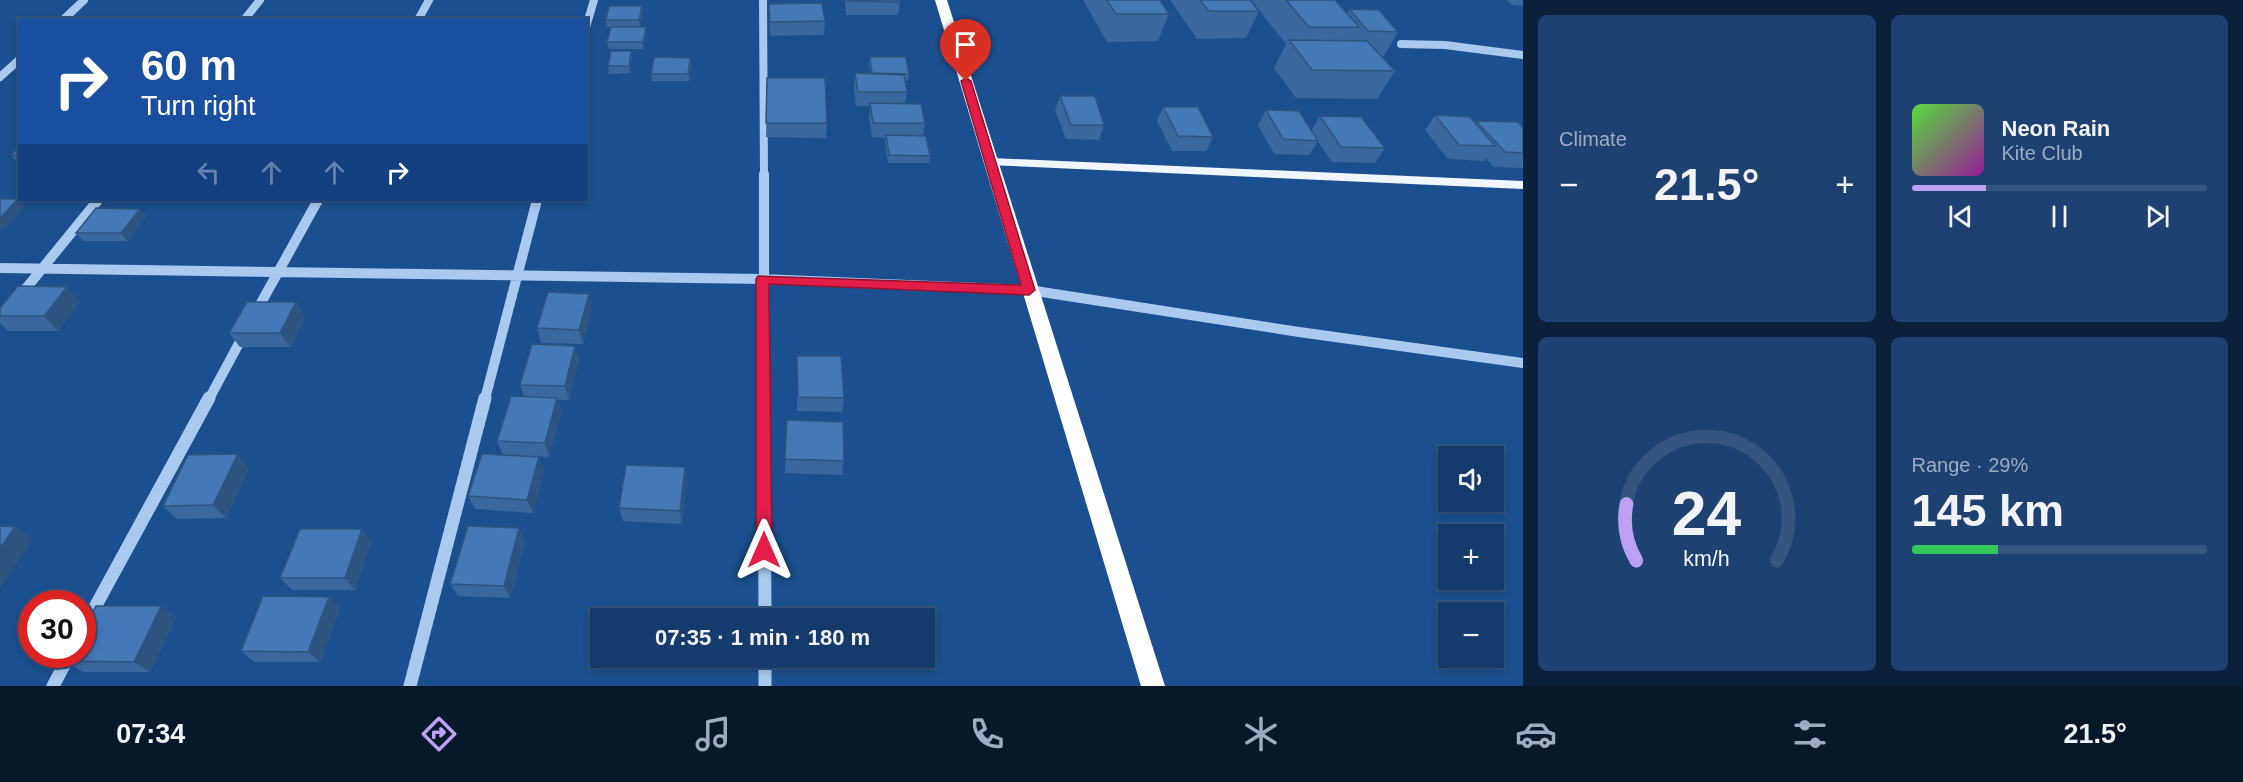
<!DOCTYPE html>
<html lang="en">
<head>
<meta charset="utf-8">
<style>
	:root { --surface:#143b6b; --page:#1d4271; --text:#f1f3f6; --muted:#9dadc1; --line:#33557e; --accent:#bca0f2 }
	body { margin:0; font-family:Arial,sans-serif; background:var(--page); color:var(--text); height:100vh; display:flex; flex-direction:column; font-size:22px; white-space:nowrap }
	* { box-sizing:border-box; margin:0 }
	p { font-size:20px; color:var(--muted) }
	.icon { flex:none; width:33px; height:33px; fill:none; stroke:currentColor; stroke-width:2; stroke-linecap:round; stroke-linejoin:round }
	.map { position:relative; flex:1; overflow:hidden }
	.side { display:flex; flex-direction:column; gap:15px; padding:15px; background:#0b203b; width:720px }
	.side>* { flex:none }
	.guide { position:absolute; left:18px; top:18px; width:570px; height:183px; border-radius:0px; box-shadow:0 3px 9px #0003,0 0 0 2px var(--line); background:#1a4fa0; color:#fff; overflow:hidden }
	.tools { position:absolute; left:1438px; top:446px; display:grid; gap:12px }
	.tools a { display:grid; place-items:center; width:66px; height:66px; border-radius:0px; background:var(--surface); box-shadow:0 3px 9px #0003,0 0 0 2px var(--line); font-size:30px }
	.speed { position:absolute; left:18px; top:590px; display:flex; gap:12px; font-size:30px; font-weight:700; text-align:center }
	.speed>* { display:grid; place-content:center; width:78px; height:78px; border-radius:50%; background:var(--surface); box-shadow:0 3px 9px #0003,0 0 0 2px var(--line); line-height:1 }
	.speed .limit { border:9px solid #d22; background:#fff; color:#111 }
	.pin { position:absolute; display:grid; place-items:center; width:51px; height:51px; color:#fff; margin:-62px -26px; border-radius:50% 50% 50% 0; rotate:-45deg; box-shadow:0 0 6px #0007 }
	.pin .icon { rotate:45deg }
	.me { position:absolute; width:66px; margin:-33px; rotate:0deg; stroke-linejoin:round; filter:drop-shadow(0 0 4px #0008) }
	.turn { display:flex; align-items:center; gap:21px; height:126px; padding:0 24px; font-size:27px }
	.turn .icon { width:78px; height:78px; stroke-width:2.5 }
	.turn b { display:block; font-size:42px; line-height:51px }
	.lanes { display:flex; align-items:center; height:57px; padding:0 24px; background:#0003; justify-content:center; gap:30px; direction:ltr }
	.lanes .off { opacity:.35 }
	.big { font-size:45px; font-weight:600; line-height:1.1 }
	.side .tile { flex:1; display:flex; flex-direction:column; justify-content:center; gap:9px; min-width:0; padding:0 21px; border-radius:9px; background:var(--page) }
	.side .dial { align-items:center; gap:0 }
	.dial svg { height:156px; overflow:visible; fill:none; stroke:var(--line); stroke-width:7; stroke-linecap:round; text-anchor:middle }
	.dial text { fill:var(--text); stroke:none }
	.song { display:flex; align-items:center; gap:18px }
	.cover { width:72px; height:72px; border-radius:9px; background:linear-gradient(135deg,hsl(110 70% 55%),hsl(300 70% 35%)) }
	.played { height:6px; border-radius:3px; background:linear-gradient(90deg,var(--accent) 25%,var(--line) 25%) }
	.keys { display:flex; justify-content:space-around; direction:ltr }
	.heat { display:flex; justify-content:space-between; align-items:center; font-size:33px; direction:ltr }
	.charge { height:9px; border-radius:4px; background:linear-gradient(90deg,#34c759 29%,var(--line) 0) }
	.side .tiles { flex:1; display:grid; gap:15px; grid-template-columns:repeat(2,1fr) }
	.trip { position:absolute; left:590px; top:608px; width:345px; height:60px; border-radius:0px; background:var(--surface); box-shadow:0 3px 9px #0003,0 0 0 2px var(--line); font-weight:600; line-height:60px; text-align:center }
	.tab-bar { display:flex; height:96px; justify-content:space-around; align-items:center; background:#08182b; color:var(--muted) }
	.tab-bar .icon { width:42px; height:42px }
	.tab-bar .current { color:var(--accent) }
	.tab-bar b { font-size:27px; color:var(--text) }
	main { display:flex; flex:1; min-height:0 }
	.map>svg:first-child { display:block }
</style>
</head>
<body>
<main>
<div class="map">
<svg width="1523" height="686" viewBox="0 0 1523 686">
	<rect width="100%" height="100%" fill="#1b4f8f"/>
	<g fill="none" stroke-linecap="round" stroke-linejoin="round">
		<!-- minor-far2 -->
		<path stroke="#a9c9ee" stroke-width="8" d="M763 0 764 175
			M63 20 84 0
			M244 20 260 0
			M418 20 429 0
			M586 27 594 0
			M1401 44 1445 45 1523 55
			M0 77 20 59"/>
		<!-- minor-far1 -->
		<path stroke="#a9c9ee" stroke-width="10" d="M764 174V399
			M0 268 762 279 1029 290 1299 332 1523 363
			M19 297 98 200
			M256 312 318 200
			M209 399 244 334
			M485 399 537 200"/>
		<!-- minor -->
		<path stroke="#a9c9ee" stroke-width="13" d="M764 398 765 618
			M82 631 209 398
			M765 657V686
			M53 686 70 654
			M410 686 485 398"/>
		<!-- major -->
		<path fill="#f0f6ff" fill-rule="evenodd" d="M992 158 1523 181V189L988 165V159Z"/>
		<!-- highway -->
		<path fill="#fff" fill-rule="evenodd" d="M935 0H947L1165 686H1141Z"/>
	</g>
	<!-- wall -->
	<path fill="#3a679d" d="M845 0H900L898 15H846Z
		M1083 0H1160L1169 14 1158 41 1107 42Z
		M1170 0H1250L1259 11 1246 38 1197 39Z
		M1251 0H1335L1347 13 1349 9 1398 32 1383 57 1395 71 1377 99 1296 98 1274 68 1286 44Z
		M1507 0H1523V6L1512 5Z
		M769 4 825 21 824 35 770 36Z
		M643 14 640 27H646V35L643 49H609L607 42 611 27H607L606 20Z
		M631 51 632 59 630 73 609 74 608 66Z
		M870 57 909 74 908 81H905L907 92 905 104 925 123 923 136 930 156 929 163H888L885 142V138L872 137 869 117 870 106H856L854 87 855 73 871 74 869 65Z
		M691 65 689 81H652L651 74Z
		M767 78 827 123 826 138 766 137Z
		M1060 96 1104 125 1099 140 1066 139 1055 110Z
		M1163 107 1213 137 1206 151H1172L1157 121Z
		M1266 110 1311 131 1320 116 1385 148 1375 163 1332 162 1314 136 1318 141 1309 155 1274 154 1258 125Z
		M1435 115 1475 123 1476 121 1523 128V168L1493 167 1486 158 1484 161 1448 159 1425 130Z
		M20 146V162H17L11 155Z
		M146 216 127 241H83L76 233Z
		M80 301 58 331H8L0 323V308Z
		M296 302 305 317 290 347H240L229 333Z
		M592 308 583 344 541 343 537 328Z
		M575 346 579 360 569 400H557L561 412 549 457 503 455 497 441 524 396 520 385Z
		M797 356 844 398 842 412 797 411Z
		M787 420 844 461 842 475 785 473Z
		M539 457 544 471 533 513 475 509 468 496Z
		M249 468 226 518 177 519 163 506Z
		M687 481 681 524 623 521 619 508Z
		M362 529 371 542 355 590H292L280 578Z
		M525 541 510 598 458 596 450 584Z
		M161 606 176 617 150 672H83L65 661Z
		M340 608 320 662H254L241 651Z"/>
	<!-- shaded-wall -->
	<path fill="#305480" d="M642 6 643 14 640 27 639 20Z
		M646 27V35L643 49V42Z
		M631 51 632 59 630 73 629 66Z
		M690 58 691 65 689 81 688 74Z
		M18 199 25 206 3 230 0 227V218Z
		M140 209 146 216 127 241 121 233Z
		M67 287 80 301 58 331 44 316Z
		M589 294 592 308 583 344 579 330Z
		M296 302 305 317 290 347 280 333Z
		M575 346 579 360 569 400 565 386Z
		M557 398 561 412 549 457 545 443Z
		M238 454 249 468 226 518 213 505Z
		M539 457 544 471 533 513 527 500Z
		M685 467 687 481 681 524 680 511Z
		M15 527 33 539 1 586H0V548Z
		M519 528 525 541 510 598 504 586Z
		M362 529 371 542 355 590 345 578Z
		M329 597 340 608 320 662 308 652Z
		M161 606 176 617 150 672 134 662Z"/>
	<!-- building -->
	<path fill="#4478b7" stroke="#305480" stroke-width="1.5" d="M847 0H900V2L847 1Z
		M1107 0H1160L1169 14H1116Z
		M1200 0H1250L1259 11H1209Z
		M1286 0H1335L1359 27H1309Z
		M822 3 825 21 770 22 769 4Z
		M609 6H642L639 20H606Z
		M1349 9 1379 10 1398 32 1368 31Z
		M611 27H646L643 42H607Z
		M1289 40 1367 41 1395 71 1312 70Z
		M611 51H631L629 66H608Z
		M654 57 690 58 688 74H651Z
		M870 57H906L909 74 872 73Z
		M855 73 904 75 907 92H858Z
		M767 78H825L827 123H766Z
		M1060 96H1095L1104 125H1071Z
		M870 103 921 104 925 123H873Z
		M1163 107H1198L1213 137 1178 136Z
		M1266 110 1299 111 1318 141 1283 139Z
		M1435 115 1470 117 1495 146 1459 145Z
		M1320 116 1361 117 1385 148 1341 147Z
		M1476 121 1518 122 1523 128V153L1505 152Z
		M886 135 926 136 930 156 889 155Z
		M20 146V155H11Z
		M0 199H18L0 218Z
		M96 208 140 209 121 233H76Z
		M18 286 67 287 44 316H0V308Z
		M548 292 589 294 579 330 537 328Z
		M247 302H296L280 333H229Z
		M532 344 575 346 565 386 520 385Z
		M797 356H841L844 398 798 397Z
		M511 396 557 398 545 443 497 441Z
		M787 420 843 422 844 461 785 459Z
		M238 454 213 505 163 506 188 455Z
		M482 454 539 457 527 500 468 496Z
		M626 465 685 467 680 511 619 508Z
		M0 526 15 527 0 548Z
		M468 526 519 528 504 586 450 584Z
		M300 529H362L345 578H280Z
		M263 596 329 597 308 652 241 651Z
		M96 606H161L134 662 65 661 69 654H82V630Z"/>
	<!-- route -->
	<path fill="#e11d48" stroke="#92132f" stroke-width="1.5" d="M966 78 971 81 1035 290 1029 295 769 284 772 550 770 556 764 558 758 556 756 550V279L758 276 1021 285 961 81Z"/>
</svg>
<div class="tools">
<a><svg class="icon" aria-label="sound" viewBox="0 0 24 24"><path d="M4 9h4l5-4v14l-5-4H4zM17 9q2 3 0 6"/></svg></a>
<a>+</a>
<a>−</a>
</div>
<div class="speed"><div class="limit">30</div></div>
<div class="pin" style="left:966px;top:81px;background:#d93025"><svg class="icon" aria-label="arrive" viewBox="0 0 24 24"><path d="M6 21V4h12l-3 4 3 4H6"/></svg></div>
<svg class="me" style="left:764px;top:550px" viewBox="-20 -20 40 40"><path d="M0-17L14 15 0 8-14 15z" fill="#e11d48" stroke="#fff" stroke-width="4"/></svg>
<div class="trip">07:35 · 1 min · 180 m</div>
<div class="guide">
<div class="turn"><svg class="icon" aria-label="right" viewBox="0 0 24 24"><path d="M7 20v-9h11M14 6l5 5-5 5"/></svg><div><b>60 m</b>Turn right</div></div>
<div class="lanes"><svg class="icon off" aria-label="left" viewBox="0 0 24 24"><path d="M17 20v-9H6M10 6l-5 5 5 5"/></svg><svg class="icon off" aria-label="ahead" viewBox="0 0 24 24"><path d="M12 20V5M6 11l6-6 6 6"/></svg><svg class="icon off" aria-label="ahead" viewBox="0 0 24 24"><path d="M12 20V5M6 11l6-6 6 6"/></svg><svg class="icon" aria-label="right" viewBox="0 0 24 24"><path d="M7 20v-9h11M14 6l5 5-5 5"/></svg></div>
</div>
</div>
<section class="side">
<div class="tiles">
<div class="tile"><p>Climate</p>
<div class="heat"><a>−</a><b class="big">21.5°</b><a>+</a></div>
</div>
<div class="tile">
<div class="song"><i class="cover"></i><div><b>Neon Rain</b><p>Kite Club</p></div></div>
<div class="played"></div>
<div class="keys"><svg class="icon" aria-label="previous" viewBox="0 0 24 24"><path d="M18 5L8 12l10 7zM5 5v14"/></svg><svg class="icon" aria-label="pause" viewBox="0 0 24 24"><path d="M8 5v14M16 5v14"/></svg><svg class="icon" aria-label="next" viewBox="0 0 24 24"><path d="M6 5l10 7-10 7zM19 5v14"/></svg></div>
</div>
<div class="tile dial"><svg viewBox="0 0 100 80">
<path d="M14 69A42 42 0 1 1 86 69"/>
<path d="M14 69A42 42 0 0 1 9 40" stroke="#bca0f2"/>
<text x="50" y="56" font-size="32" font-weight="700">24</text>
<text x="50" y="72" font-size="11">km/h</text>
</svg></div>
<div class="tile"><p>Range · 29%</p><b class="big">145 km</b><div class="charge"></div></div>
</div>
</section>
</main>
<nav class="tab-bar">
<b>07:34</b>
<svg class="icon current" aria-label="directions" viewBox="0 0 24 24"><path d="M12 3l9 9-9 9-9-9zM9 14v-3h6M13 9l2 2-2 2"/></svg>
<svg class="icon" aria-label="music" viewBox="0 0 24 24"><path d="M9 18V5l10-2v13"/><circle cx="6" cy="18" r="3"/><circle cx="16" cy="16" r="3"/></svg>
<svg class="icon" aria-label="phone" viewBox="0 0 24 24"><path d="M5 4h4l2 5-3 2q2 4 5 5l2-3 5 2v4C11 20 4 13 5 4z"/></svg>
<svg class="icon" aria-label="climate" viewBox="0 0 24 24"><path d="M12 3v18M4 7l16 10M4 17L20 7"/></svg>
<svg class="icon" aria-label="car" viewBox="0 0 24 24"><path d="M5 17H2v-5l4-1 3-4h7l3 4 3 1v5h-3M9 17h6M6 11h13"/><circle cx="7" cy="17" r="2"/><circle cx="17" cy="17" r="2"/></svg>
<svg class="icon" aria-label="filters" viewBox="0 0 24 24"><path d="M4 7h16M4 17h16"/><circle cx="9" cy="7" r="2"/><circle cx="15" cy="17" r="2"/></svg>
<b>21.5°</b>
</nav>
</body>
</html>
